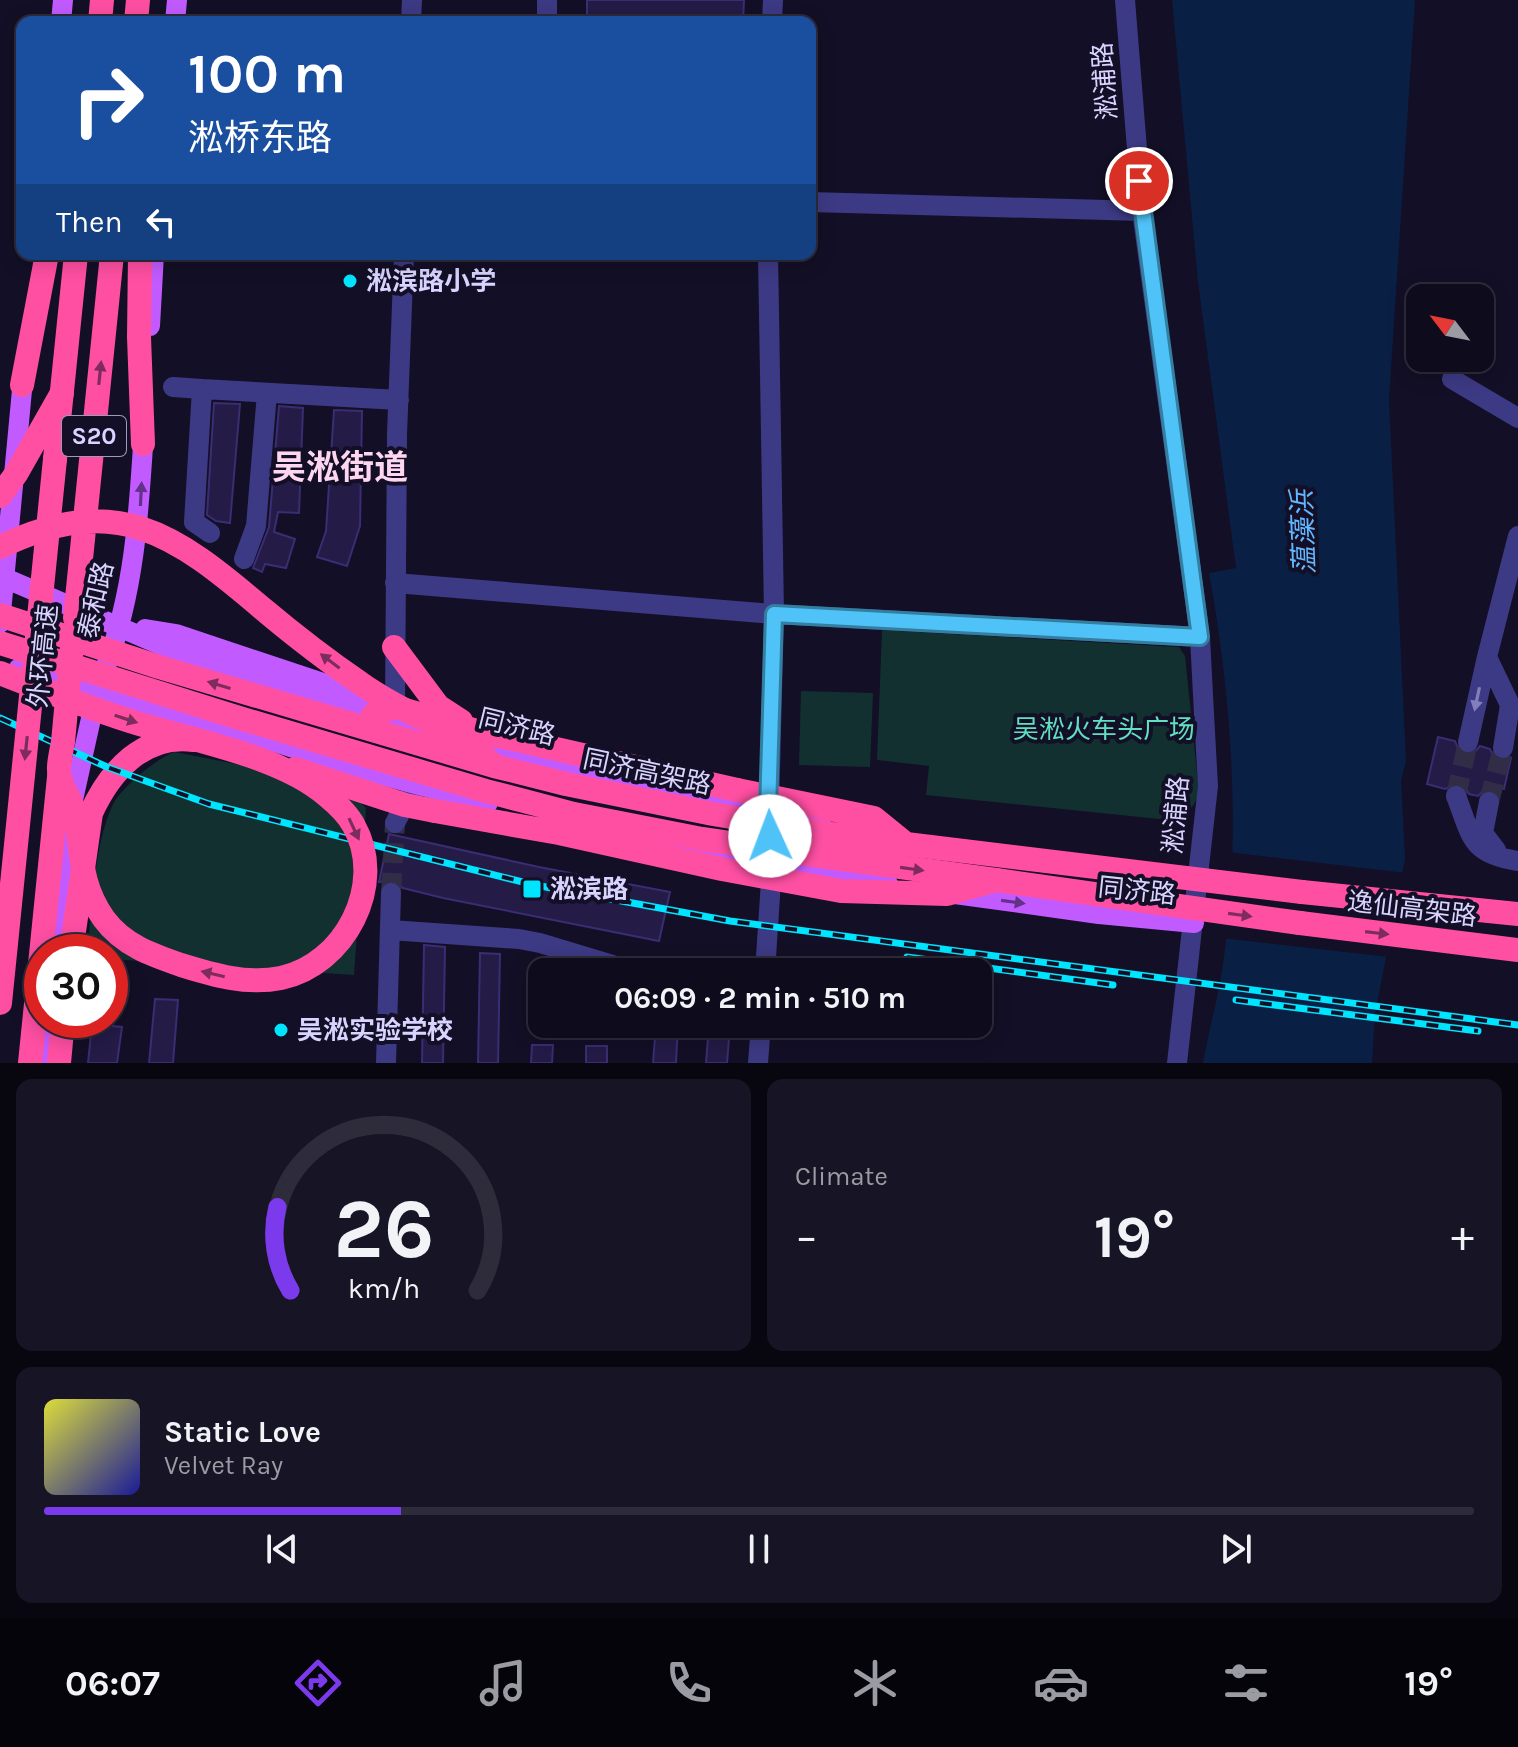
<!DOCTYPE html>
<html lang="en">
<head>
<meta charset="utf-8">
<style>
	:root { --surface:#0e0b1c; --page:#171425; --text:#f1f3f6; --muted:#9b9ba3; --line:#2e2b3b; --accent:#7c3aed }
	body { margin:0; font-family:Karla,"Noto Sans SC",sans-serif; background:var(--page); color:var(--text); height:100vh; display:flex; flex-direction:column; font-size:30px; white-space:nowrap }
	* { box-sizing:border-box; margin:0 }
	p { font-size:26px; color:var(--muted) }
	.icon { flex:none; width:44px; height:44px; fill:none; stroke:currentColor; stroke-width:2; stroke-linecap:round; stroke-linejoin:round }
	.map { position:relative; height:1063px; overflow:hidden }
	.panel { display:flex; flex-direction:column; gap:16px; padding:16px; background:#08060f; flex:1 }
	.panel>* { flex:none }
	.hud { position:absolute; left:16px; top:16px; width:800px; height:244px; border-radius:16px; box-shadow:0 4px 20px #0003,0 0 0 2px var(--line); background:#1a4fa0; color:#fff; overflow:hidden }
	.needle { width:52px; rotate:302deg }
	.buttons { position:absolute; left:1406px; top:284px; display:grid; gap:16px }
	.buttons a { display:grid; place-items:center; width:88px; height:88px; border-radius:16px; background:var(--surface); box-shadow:0 4px 20px #0003,0 0 0 2px var(--line); font-size:40px }
	.speed { position:absolute; left:24px; top:934px; display:flex; gap:16px; font-size:40px; font-weight:700; text-align:center }
	.speed>* { display:grid; place-content:center; width:104px; height:104px; border-radius:50%; background:var(--surface); box-shadow:0 4px 20px #0003,0 0 0 2px var(--line); line-height:1 }
	.speed .limit { border:12px solid #d22; background:#fff; color:#111 }
	.pin { position:absolute; display:grid; place-items:center; width:68px; height:68px; color:#fff; margin:-34px; border:4px solid #fff; border-radius:50%; box-shadow:0 2px 8px #0007 }
	.me { position:absolute; width:88px; margin:-44px; rotate:358deg; stroke-linejoin:round; filter:drop-shadow(0 0 6px #0008) }
	.turn { display:flex; align-items:center; gap:28px; height:168px; padding:0 40px; font-size:36px }
	.turn .icon { width:104px; height:104px; stroke-width:2.5 }
	.turn b { display:block; font-size:56px; line-height:68px }
	.then { display:flex; align-items:center; height:76px; padding:0 40px; background:#0003; gap:16px; font-size:30px }
	.big { font-size:60px; font-weight:700; line-height:1.1 }
	.panel .widget { flex:1; display:flex; flex-direction:column; justify-content:center; gap:12px; min-width:0; padding:0 28px; border-radius:16px; background:var(--page) }
	.panel .dial { align-items:center; gap:0 }
	.dial svg { height:208px; overflow:visible; fill:none; stroke:var(--line); stroke-width:7; stroke-linecap:round; text-anchor:middle }
	.dial text { fill:var(--text); stroke:none }
	.song { display:flex; align-items:center; gap:24px }
	.cover { width:96px; height:96px; border-radius:12px; background:linear-gradient(135deg,hsl(60 70% 55%),hsl(240 70% 35%)) }
	.played { height:8px; border-radius:4px; background:linear-gradient(90deg,var(--accent) 25%,var(--line) 25%) }
	.keys { display:flex; justify-content:space-around; direction:ltr }
	.heat { display:flex; justify-content:space-between; align-items:center; font-size:44px; direction:ltr }
	.panel .tiles { flex:1; display:grid; gap:16px; grid-template-columns:1fr 1fr }
	.widget:last-child { grid-column:span 2 }
	.trip { position:absolute; left:528px; top:958px; width:464px; height:80px; border-radius:16px; background:var(--surface); box-shadow:0 4px 20px #0003,0 0 0 2px var(--line); font-weight:700; line-height:80px; text-align:center }
	.menu { display:flex; height:128px; justify-content:space-around; align-items:center; background:#06040b; color:var(--muted) }
	.menu .icon { width:56px; height:56px }
	.menu .selected { color:var(--accent) }
	.menu b { font-size:36px; color:var(--text) }
	.map>svg:first-child { display:block }
</style>
</head>
<body>
<div class="map">
<svg width="1518" height="1063" viewBox="0 0 1518 1063">
	<rect width="100%" height="100%" fill="#130f26"/>
	<!-- green -->
	<path fill="#12302f" d="M882 630 1179 647 1185 656 1199 792C1195 808 1185 817 1169 820L926 795 929 766 877 760Z
		M801 691 873 693 870 767 799 765Z
		M174 752 341 784 366 808 354 975 110 959V952H87C93 905 93 848 113 804 122 787 156 759 174 752Z"/>
	<!-- water -->
	<path fill="#0a1f44" d="M1172 0H1415L1389 400 1406 761 1401 780 1405 859 1375 1014 1372 1063H1203C1210 1025 1221 987 1225 949 1241 826 1231 694 1209 573L1236 568 1198 282Z"/>
	<!-- pier -->
	<path fill="#130f26" d="M1227 852 1406 873 1390 957 1222 938Z"/>
	<!-- building -->
	<path fill="#241b47" stroke="#3b2d73" stroke-width="2" d="M587 0H744L743 22H587Z
		M214 403 240 404 230 523 216 521 207 515Z
		M279 406 303 408 299 513 278 512 274 532 295 539 286 568 265 564 262 572 253 568 269 527Z
		M334 410 362 411 360 526 347 566 317 557 326 531Z
		M1438 737 1455 741 1459 751 1464 754H1473L1480 746 1490 749 1494 758 1500 761 1511 758 1504 789 1501 788 1499 795 1491 789 1484 790 1478 796 1469 794 1465 787 1457 783 1445 789 1427 784Z
		M389 834 539 867 670 892 659 941 443 898 403 888 392 880 379 882Z
		M424 945 445 947 443 1063H422Z
		M480 953 500 954 498 1063H478Z
		M155 999 178 1000 173 1063H149Z
		M92 1024 122 1027 117 1063H88Z
		M656 1024H678L676 1063H653Z
		M709 1025 730 1026 727 1063H706Z
		M532 1045H553L552 1063H531Z
		M586 1046H607V1063H586Z"/>
	<g fill="none" stroke-linecap="round" stroke-linejoin="round">
		<!-- minor-tunnel -->
		<path stroke="#312d47" stroke-width="20" stroke-dasharray="20 10" stroke-linecap="butt" d="M1456 796 1468 742
			M1489 802 1503 748
			M391 893 395 823"/>
		<!-- minor -->
		<path stroke="#3d3a85" stroke-width="20" d="M1125 0 1142 211 1200 637 1204 714 1208 786 1177 1063
			M411 22 412 0
			M547 22V0
			M772 22 773 0
			M810 202 1142 211
			M768 254 774 614 769 810
			M1452 379 1518 418
			M173 387 202 389
			M210 533 194 522 202 389 399 400
			M244 559 256 526 267 393
			M395 583 774 614 1200 637
			M1487 657 1510 705 1503 748
			M395 707 397 434 404 254
			M1468 742 1487 657 1518 536
			M1456 796C1472 837 1470 854 1518 861
			M1489 802 1483 833 1496 850
			M395 823 412 791
			M390 930 519 939 540 943 636 972
			M765 972 772 866
			M386 1063 391 893
			M758 1063 761 1024"/>
		<!-- major -->
		<path stroke="#c25bff" stroke-width="20" d="M61 22 63 0
			M175 22 177 0
			M150 326 154 254
			M0 576 168 648 373 715 435 733
			M0 623 24 369
			M145 629 176 634 377 701
			M106 666C135 590 139 510 144 430
			M19 668 214 727 249 734 370 772 488 803
			M470 742 534 760 821 819
			M644 840 888 884
			M955 894 1099 914 1194 923
			M55 952 67 827 96 696
			M44 1063 48 1020"/>
		<!-- highway -->
		<path stroke="#ff4fa3" stroke-width="24" d="M100 22 102 0
			M136 22 138 0
			M140 254 139 337 143 444
			M22 385 47 254
			M55 459 76 254
			M394 647 438 706 461 721
			M373 715 395 707 477 731 737 790
			M295 769 405 805 435 811
			M838 835 906 844
			M834 858 996 880
			M1302 892 1518 914
			M1300 923 1518 950
			M71 952 91 813C110 771 144 733 194 740
			M30 1063 59 777
			M59 1063 63 1020"/>
		<defs>
			<path id="rail" d="M0 718 107 767 209 804 535 885 730 921 1518 1025
				M907 957 1113 985
				M1236 1000 1478 1031"/>
		</defs>
		<!-- rail casing -->
		<use href="#rail" stroke="#00e5ff" stroke-width="7"/>
		<!-- rail -->
		<use href="#rail" stroke="#130f26" stroke-width="4" stroke-dasharray="12" stroke-linecap="butt"/>
		<!-- highway-bridge -->
		<path stroke="#ff4fa3" stroke-width="24" d="M0 496 16 474 62 393
			M0 547C116 491 174 533 263 609 294 635 326 660 360 683 381 698 406 711 429 722 441 728 457 733 468 741 476 747 483 755 490 762
			M0 615 159 667 494 766 566 784 713 814 838 835
			M75 618 112 254
			M0 643 236 717 486 791 574 814 702 839 834 858
			M0 673C43 690 86 707 130 721 189 740 280 755 326 795 337 804 348 814 354 826 387 885 344 965 281 978 247 985 213 975 181 965 152 955 123 945 104 919 80 885 82 856 76 816 74 803 63 791 60 778 57 768 61 753 63 742 66 710 69 678 72 646
			M737 790 874 818 906 844 1302 892
			M435 811 559 833 722 869 841 891 947 894 996 880 1300 923
			M0 1003 55 459"/>
	</g>
	<!-- one-way arrows -->
	<defs><path id="oneway-solid" d="M-6-.8H1V-3.2L6.5 0L1 3.2V.8H-6Z" transform="scale(2)"/></defs>
	<g fill="#7d2c5e">
		<use href="#oneway-solid" transform="translate(100 373) rotate(-84)"/>
		<use href="#oneway-solid" transform="translate(330 661) rotate(-143)"/>
		<use href="#oneway-solid" transform="translate(219 685) rotate(-163)"/>
		<use href="#oneway-solid" transform="translate(126 719) rotate(18)"/>
		<use href="#oneway-solid" transform="translate(26 748) rotate(96)"/>
		<use href="#oneway-solid" transform="translate(354 829) rotate(65)"/>
		<use href="#oneway-solid" transform="translate(912 869) rotate(8)"/>
		<use href="#oneway-solid" transform="translate(1240 915) rotate(8)"/>
		<use href="#oneway-solid" transform="translate(1377 933) rotate(7)"/>
		<use href="#oneway-solid" transform="translate(213 974) rotate(-167)"/>
	</g>
	<g fill="#623188">
		<use href="#oneway-solid" transform="translate(141 494) rotate(-87)"/>
		<use href="#oneway-solid" transform="translate(1013 902) rotate(8)"/>
	</g>
	<use fill="#837fbc" href="#oneway-solid" transform="translate(1477 699) rotate(102)"/>
	<g fill="none" stroke-linecap="round" stroke-linejoin="round">
		<defs>
			<path id="route" d="M770 836 768 810 774 614 1200 637 1139 181"/>
		</defs>
		<!-- route casing -->
		<use href="#route" stroke="#337fa1" stroke-width="20"/>
		<!-- route -->
		<use href="#route" stroke="#4fc3f7" stroke-width="14"/>
	</g>
	<!-- markers -->
	<g fill="#00e5ff" stroke="#130f26" stroke-width="3">
		<circle cx="350" cy="281" r="8"/>
		<rect x="522" y="879" width="20" height="20" rx="4"/>
		<circle cx="281" cy="1030" r="8"/>
	</g>
	<g text-anchor="middle" dominant-baseline="central" stroke-width="8" stroke-linejoin="round" paint-order="stroke">
		<!-- shield labels -->
		<rect fill="#130f26" stroke="#9e99be" stroke-width="2" x="62" y="416" width="64" height="40" rx="6"/>
		<g font-size="24" font-weight="bold" fill="#d9d4ff">
			<text x="94" y="436">S20</text>
		</g>
		<!-- street labels -->
		<g font-size="26" fill="#d9d4ff" stroke="#130f26">
			<text transform="translate(1105 81) rotate(-94)">淞浦路</text>
			<text transform="translate(96 600) rotate(-77)">泰和路</text>
			<text transform="translate(43 656) rotate(-84)">外环高速</text>
			<text transform="translate(517 727) rotate(14)">同济路</text>
			<text transform="translate(647 772) rotate(12)">同济高架路</text>
			<text transform="translate(1176 815) rotate(-85)">淞浦路</text>
			<text transform="translate(1137 891) rotate(6)">同济路</text>
			<text transform="translate(1412 909) rotate(7)">逸仙高架路</text>
		</g>
		<!-- poi labels -->
		<g font-size="26" font-weight="bold" fill="#d9d4ff" stroke="#130f26" text-anchor="start">
			<text x="366" y="281">淞滨路小学</text>
			<text x="550" y="889">淞滨路</text>
			<text x="297" y="1030">吴淞实验学校</text>
		</g>
		<!-- park labels -->
		<g font-size="26" fill="#5fe0c0" stroke="#130f26">
			<text x="1104" y="729">吴淞火车头广场</text>
		</g>
		<!-- water labels -->
		<g font-size="28" font-style="italic" fill="#62b6ff" stroke="#130f26">
			<text transform="translate(1303 532) rotate(-92)">蕰藻浜</text>
		</g>
		<!-- district labels -->
		<g font-size="34" font-weight="bold" fill="#ffd6f0" stroke="#130f26">
			<text x="340" y="468">吴淞街道</text>
		</g>
	</g>
</svg>
<div class="buttons">
<a><svg class="needle" viewBox="-14 -14 28 28"><path d="M0-13l5 13h-10z" fill="#e53935"/><path d="M0 13l5-13h-10z" fill="#9b9ba3"/></svg></a>
</div>
<div class="speed"><div class="limit">30</div></div>
<div class="pin" style="left:1139px;top:181px;background:#d93025"><svg class="icon" aria-label="arrive" viewBox="0 0 24 24"><path d="M6 21V4h12l-3 4 3 4H6"/></svg></div>
<svg class="me" style="left:770px;top:836px" viewBox="-20 -20 40 40"><circle r="19" fill="#fff"/><path d="M0-13L10 11 0 6-10 11z" fill="#4fc3f7"/></svg>
<div class="trip">06:09 · 2 min · 510 m</div>
<div class="hud">
<div class="turn"><svg class="icon" aria-label="right" viewBox="0 0 24 24"><path d="M7 20v-9h11M14 6l5 5-5 5"/></svg><div><b>100 m</b>淞桥东路</div></div>
<div class="then">Then<svg class="icon" aria-label="left" viewBox="0 0 24 24"><path d="M17 20v-9H6M10 6l-5 5 5 5"/></svg></div>
</div>
</div>
<section class="panel">
<div class="tiles">
<div class="widget dial"><svg viewBox="0 0 100 80">
<path d="M14 69A42 42 0 1 1 86 69"/>
<path d="M14 69A42 42 0 0 1 9 37" stroke="#7c3aed"/>
<text x="50" y="56" font-size="32" font-weight="700">26</text>
<text x="50" y="72" font-size="11">km/h</text>
</svg></div>
<div class="widget"><p>Climate</p>
<div class="heat"><a>−</a><b class="big">19°</b><a>+</a></div>
</div>
<div class="widget">
<div class="song"><i class="cover"></i><div><b>Static Love</b><p>Velvet Ray</p></div></div>
<div class="played"></div>
<div class="keys"><svg class="icon" aria-label="previous" viewBox="0 0 24 24"><path d="M18 5L8 12l10 7zM5 5v14"/></svg><svg class="icon" aria-label="pause" viewBox="0 0 24 24"><path d="M8 5v14M16 5v14"/></svg><svg class="icon" aria-label="next" viewBox="0 0 24 24"><path d="M6 5l10 7-10 7zM19 5v14"/></svg></div>
</div>
</div>
</section>
<nav class="menu">
<b>06:07</b>
<svg class="icon selected" aria-label="directions" viewBox="0 0 24 24"><path d="M12 3l9 9-9 9-9-9zM9 14v-3h6M13 9l2 2-2 2"/></svg>
<svg class="icon" aria-label="music" viewBox="0 0 24 24"><path d="M9 18V5l10-2v13"/><circle cx="6" cy="18" r="3"/><circle cx="16" cy="16" r="3"/></svg>
<svg class="icon" aria-label="phone" viewBox="0 0 24 24"><path d="M5 4h4l2 5-3 2q2 4 5 5l2-3 5 2v4C11 20 4 13 5 4z"/></svg>
<svg class="icon" aria-label="climate" viewBox="0 0 24 24"><path d="M12 3v18M4 7l16 10M4 17L20 7"/></svg>
<svg class="icon" aria-label="car" viewBox="0 0 24 24"><path d="M5 17H2v-5l4-1 3-4h7l3 4 3 1v5h-3M9 17h6M6 11h13"/><circle cx="7" cy="17" r="2"/><circle cx="17" cy="17" r="2"/></svg>
<svg class="icon" aria-label="filters" viewBox="0 0 24 24"><path d="M4 7h16M4 17h16"/><circle cx="9" cy="7" r="2"/><circle cx="15" cy="17" r="2"/></svg>
<b>19°</b>
</nav>
</body>
</html>
